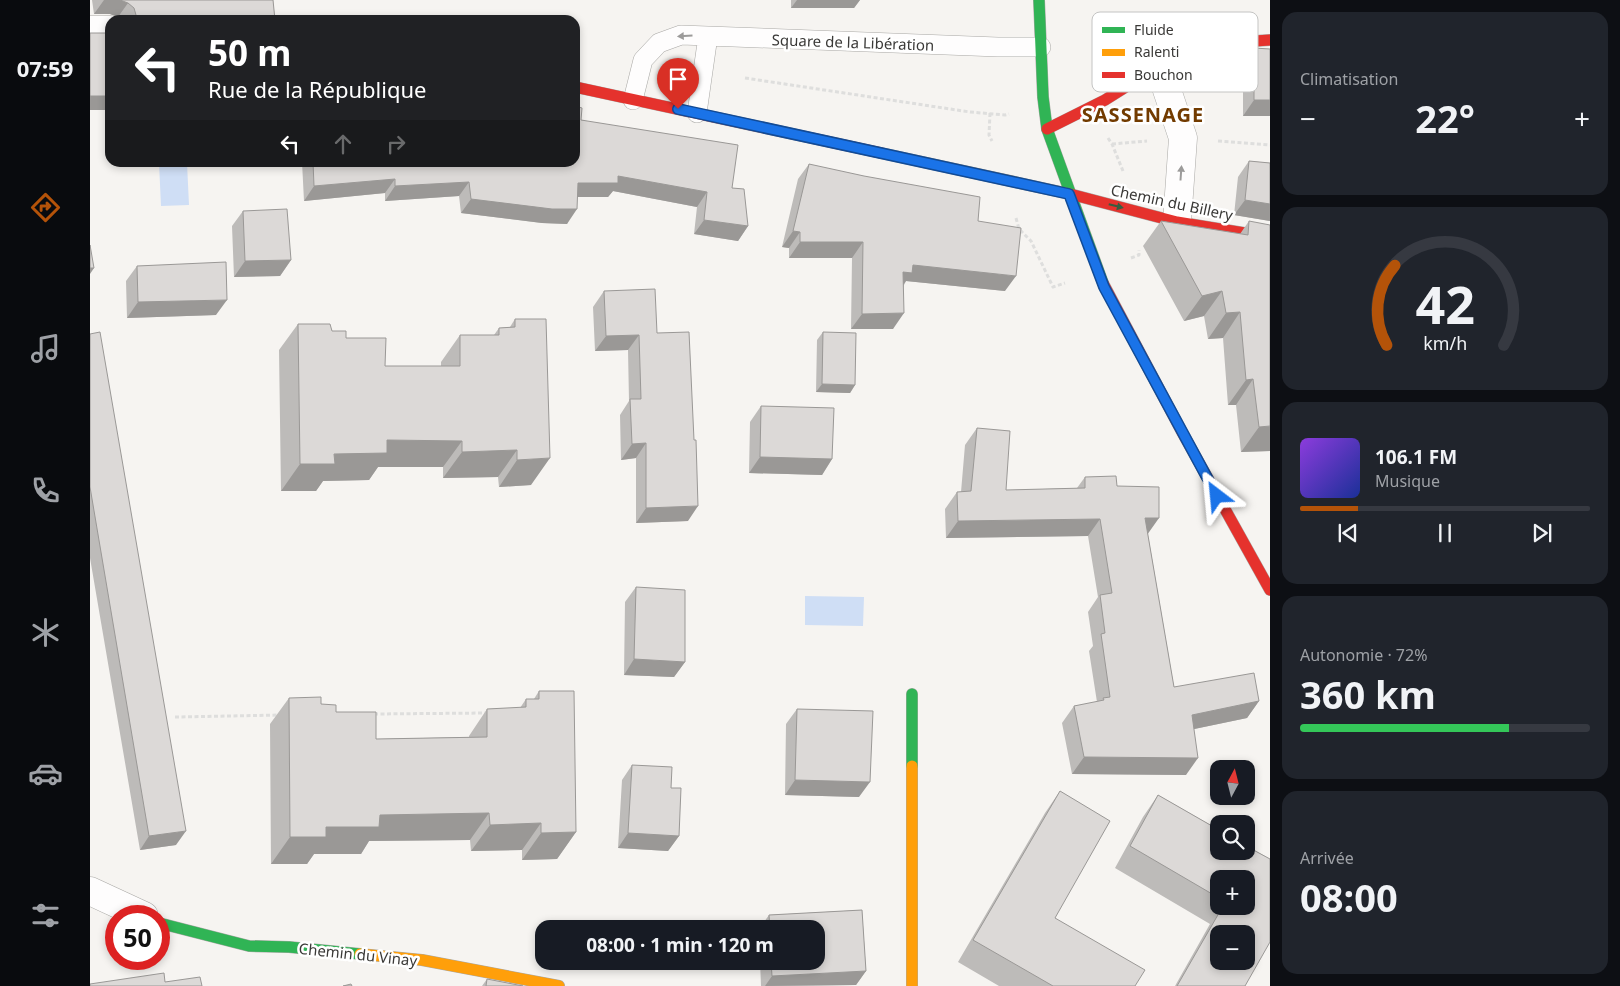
<!DOCTYPE html>
<html lang="fr">
<head>
<meta charset="utf-8">
<style>
	:root { --surface:#171b24; --page:#20242c; --text:#f1f3f6; --muted:#9ea1a6; --line:#363941; --accent:#b45309 }
	body { margin:0; font-family:"Noto Sans",sans-serif; background:var(--page); color:var(--text); height:100vh; display:flex; flex-direction:column; font-size:19px; white-space:nowrap }
	* { box-sizing:border-box; margin:0 }
	p { font-size:16px; color:var(--muted) }
	.icon { flex:none; width:28px; height:28px; fill:none; stroke:currentColor; stroke-width:2; stroke-linecap:round; stroke-linejoin:round }
	.map { position:relative; flex:1; overflow:hidden }
	.sheet { display:flex; flex-direction:column; gap:12px; padding:12px; background:#0d0f14; width:350px }
	.sheet>* { flex:none }
	.top-card { position:absolute; left:15px; top:15px; width:475px; height:152px; border-radius:15px; box-shadow:0 2px 8px #0003; background:#202124; color:#fff; overflow:hidden }
	.needle { width:32px; rotate:7deg }
	.fabs { position:absolute; left:1120px; top:760px; display:grid; gap:10px }
	.fabs a { display:grid; place-items:center; width:45px; height:45px; border-radius:10px; background:var(--surface); box-shadow:0 2px 8px #0003; font-size:25px }
	.speed { position:absolute; left:15px; top:905px; display:flex; gap:10px; font-size:25px; font-weight:700; text-align:center }
	.speed>* { display:grid; place-content:center; width:65px; height:65px; border-radius:50%; background:var(--surface); box-shadow:0 2px 8px #0003; line-height:1 }
	.speed .limit { border:8px solid #d22; background:#fff; color:#111 }
	.pin { position:absolute; display:grid; place-items:center; width:42px; height:42px; color:#fff; margin:-51px -21px; border-radius:50% 50% 50% 0; rotate:-45deg; box-shadow:0 0 5px #0007 }
	.pin .icon { rotate:45deg }
	.me { position:absolute; width:55px; margin:-28px; rotate:331deg; stroke-linejoin:round; filter:drop-shadow(0 0 4px #0008) }
	.turn { display:flex; align-items:center; gap:18px; height:105px; padding:0 20px; font-size:22px }
	.turn .icon { width:65px; height:65px; stroke-width:2.5 }
	.turn b { display:block; font-size:35px; line-height:42px }
	.lanes { display:flex; align-items:center; height:48px; padding:0 20px; background:#0003; justify-content:center; gap:25px; direction:ltr }
	.lanes .off { opacity:.35 }
	.big { font-size:38px; font-weight:700; line-height:1.1 }
	.sheet .widget { flex:1; display:flex; flex-direction:column; justify-content:center; gap:8px; min-width:0; padding:0 18px; border-radius:15px; background:var(--page) }
	.sheet .dial { align-items:center; gap:0 }
	.dial svg { height:130px; overflow:visible; fill:none; stroke:var(--line); stroke-width:7; stroke-linecap:round; text-anchor:middle }
	.dial text { fill:var(--text); stroke:none }
	.song { display:flex; align-items:center; gap:15px }
	.cover { width:60px; height:60px; border-radius:8px; background:linear-gradient(135deg,hsl(270 70% 55%),hsl(230 70% 35%)) }
	.played { height:5px; border-radius:2px; background:linear-gradient(90deg,var(--accent) 20%,var(--line) 20%) }
	.keys { display:flex; justify-content:space-around; direction:ltr }
	.heat { display:flex; justify-content:space-between; align-items:center; font-size:28px; direction:ltr }
	.charge { height:8px; border-radius:4px; background:linear-gradient(90deg,#34c759 72%,var(--line) 0) }
	.trip { position:absolute; left:445px; top:920px; width:290px; height:50px; border-radius:15px; background:var(--surface); box-shadow:0 2px 8px #0003; font-weight:700; line-height:50px; text-align:center }
	main { display:flex; flex:1; min-height:0 }
	.tab-bar { display:flex; flex-direction:column; width:90px; justify-content:space-around; align-items:center; background:#090b0e; color:var(--muted) }
	.tab-bar .icon { width:35px; height:35px }
	.tab-bar .current { color:var(--accent) }
	.tab-bar b { font-size:22px; color:var(--text) }
	.map>svg:first-child { display:block }
</style>
</head>
<body>
<main>
<nav class="tab-bar">
<b>07:59</b>
<svg class="icon current" aria-label="directions" viewBox="0 0 24 24"><path d="M12 3l9 9-9 9-9-9zM9 14v-3h6M13 9l2 2-2 2"/></svg>
<svg class="icon" aria-label="music" viewBox="0 0 24 24"><path d="M9 18V5l10-2v13"/><circle cx="6" cy="18" r="3"/><circle cx="16" cy="16" r="3"/></svg>
<svg class="icon" aria-label="phone" viewBox="0 0 24 24"><path d="M5 4h4l2 5-3 2q2 4 5 5l2-3 5 2v4C11 20 4 13 5 4z"/></svg>
<svg class="icon" aria-label="climate" viewBox="0 0 24 24"><path d="M12 3v18M4 7l16 10M4 17L20 7"/></svg>
<svg class="icon" aria-label="car" viewBox="0 0 24 24"><path d="M5 17H2v-5l4-1 3-4h7l3 4 3 1v5h-3M9 17h6M6 11h13"/><circle cx="7" cy="17" r="2"/><circle cx="17" cy="17" r="2"/></svg>
<svg class="icon" aria-label="filters" viewBox="0 0 24 24"><path d="M4 7h16M4 17h16"/><circle cx="9" cy="7" r="2"/><circle cx="15" cy="17" r="2"/></svg>
</nav>
<div class="map">
<svg width="1180" height="986" viewBox="0 0 1180 986">
	<rect width="100%" height="100%" fill="#f6f4f1"/>
	<!-- water -->
	<path fill="#cfdef5" d="M69 163H97L99 205 71 206Z
		M715 596 774 597 773 626 715 625Z"/>
	<g fill="none" stroke-linecap="round" stroke-linejoin="round">
		<defs>
			<path id="lane" d="M618 36 908 47H951
				M543 100 553 60 569 43 591 35 618 36 607 113"/>
			<path id="street" d="M0 30H20
				M1069 66 1093 138 1087 222
				M0 891 54 916"/>
			<path id="fast" d="M949 0 953 97 957 129 1013 283
				M822 694V766
				M69 923 159 946 199 947 270 954"/>
			<path id="slow" d="M791 153 980 194
				M822 766V986
				M270 954 332 960 469 986"/>
			<path id="jam" d="M485 87 791 153
				M957 129 1015 100 1069 66 1128 47 1150 42 1180 40
				M980 194 1087 222 1180 237
				M1013 283 1092 432 1180 590"/>
		</defs>
		<!-- lane casing -->
		<use href="#lane" stroke="#a9a8a5" stroke-width="20"/>
		<!-- street casing -->
		<use href="#street" stroke="#a9a8a5" stroke-width="29"/>
		<!-- fast casing -->
		<use href="#fast" stroke="#a9a8a5" stroke-width="12"/>
		<!-- slow casing -->
		<use href="#slow" stroke="#a9a8a5" stroke-width="12"/>
		<!-- jam casing -->
		<use href="#jam" stroke="#a9a8a5" stroke-width="12"/>
		<!-- path -->
		<path stroke="#dededd" stroke-width="3" stroke-dasharray="4 2.5" stroke-linecap="butt" d="M655 78 880 112 915 115 919 114
			M900 113 899 135 902 141
			M1018 138 1022 144 1033 171
			M1128 141 1180 145
			M1022 144 1057 141
			M926 218 929 229 941 241 963 287 975 283
			M1041 258 1049 255V250
			M284 714 397 713
			M85 717 190 715"/>
		<!-- lane -->
		<use href="#lane" stroke="#fefdfd" stroke-width="19"/>
		<!-- street -->
		<use href="#street" stroke="#fefdfd" stroke-width="28"/>
		<!-- fast -->
		<use href="#fast" stroke="#30b455" stroke-width="11"/>
		<!-- slow -->
		<use href="#slow" stroke="#ff9f0a" stroke-width="11"/>
		<!-- jam -->
		<use href="#jam" stroke="#e5322d" stroke-width="11"/>
	</g>
	<!-- wall -->
	<path fill="#bdbbb9" fill-rule="evenodd" d="M2 0H183L185 20H31L28 17 20 14H4Z
		M701 0H770L764 8H701Z
		M1164 48 1180 49V116H1153V64Z
		M491 120 642 188 658 226 648 241 604 234 607 207 523 191 518 197H487L477 224 452 223 371 213 369 196 295 201V193L214 201 212 162H485Z
		M1159 161 1180 163V221L1144 215 1148 177Z
		M719 164 888 221 915 291 816 281 814 285 803 329H761L762 258H699V248L692 247 708 179Z
		M153 211 201 260 190 276 144 277 142 226Z
		M1071 221 1150 234 1159 221 1180 451 1151 452 1146 405H1138L1133 338 1118 339 1114 316 1094 321 1053 246Z
		M47 266 126 315 37 318 36 281Z
		M514 291 567 333 598 521 546 523V458L531 460 530 415 539 401 538 350 505 351 503 307Z
		M425 319 441 485 409 487 408 477 353 478V467H288L279 480 233 481 226 491H191L189 350 208 324 242 331 295 366H351V362L370 335H404L409 328 420 327Z
		M733 332 765 385 760 393 726 392 727 340Z
		M0 334 86 845 50 850 0 558Z
		M671 406 742 459 732 475 659 473 660 422Z
		M887 428 916 490 987 488 995 477 1027 486 1058 535 1084 687 1169 701 1157 718 1104 729 1096 775 982 774 972 723 984 706 1007 702 999 651 1003 646 998 612 1008 597 998 536 856 538 855 509 867 492H871L875 445Z
		M546 587 595 662 584 677 534 675 535 602Z
		M449 691 486 832 467 859 432 860V850L381 851 380 840 279 841 271 854H224L217 864H181L180 724 199 698 246 712 286 739 379 737V736L397 709 430 708 436 699H444Z
		M707 709 769 797 695 795 696 724Z
		M542 765 581 788 589 836 578 851 528 848 532 780Z
		M970 791 965 918 1045 986H909L868 962 955 813Z
		M1068 795 1180 859 1155 986H1085L1120 924 1025 868 1053 817ZM1129 879 1156 906H1129Z
		M772 910 776 971 766 985 671 986 670 961H726V929H669L679 915Z
		M397 979 433 986H392Z"/>
	<!-- shaded-wall -->
	<path fill="#9a9896" d="M14 0H30L38 3 28 17 20 14H4Z
		M707 0H770L764 8H701Z
		M0 96H20V110H0Z
		M1164 100H1180V116H1153Z
		M528 176 617 192 607 207 523 191 518 197H478L488 183Z
		M305 179 295 193 214 201 224 186Z
		M379 182 369 196 295 201 305 186Z
		M381 199 487 209 477 224 452 223 371 213Z
		M1155 200 1180 204V221L1144 215Z
		M614 220 658 226 648 241 604 234Z
		M703 231 710 232 699 248 692 247Z
		M710 242H773L762 258H699Z
		M201 260 190 276 144 277 155 261Z
		M823 265 926 276 915 291 816 281 811 288 813 272Z
		M0 268H4L0 274Z
		M1132 291 1114 316 1094 321 1112 296Z
		M137 300 126 315 37 318 48 302Z
		M1150 312 1133 338 1118 339 1136 313Z
		M814 313 803 329H761L772 314Z
		M549 335 538 350 505 351 516 336Z
		M1163 379 1146 405H1138L1156 380Z
		M732 384 765 385 760 393 726 392Z
		M1180 426V451L1151 452 1169 427Z
		M297 440 372 441 353 467H288L279 480 233 481 226 491H191L210 464Z
		M556 443 546 458 531 460 542 444Z
		M427 450 408 477 353 478 372 452Z
		M670 457 742 459 732 475 659 473Z
		M460 458 441 485 409 487 427 460Z
		M608 506 598 521 546 523 556 508Z
		M1055 518H1069L1057 535Z
		M1010 519 998 536 856 538 868 521Z
		M544 659 595 662 584 677 534 675Z
		M1169 701 1157 718 1090 732 1102 715Z
		M994 757 1108 758 1096 775 982 774Z
		M705 780 780 782 769 797 695 795Z
		M399 813 380 840 279 841 271 854H224L217 864H181L200 837 236 827 290 815Z
		M451 823 432 850 381 851 400 825Z
		M96 831 86 845 50 850 59 836Z
		M486 832 467 859 432 860 451 833Z
		M538 833 589 836 578 851 528 848Z
		M776 971 766 985 675 986 682 976Z"/>
	<!-- building -->
	<path fill="#dcd9d7" stroke="#9a9896" fill-rule="evenodd" d="M14 0H183L185 20H44L46 15 44 8 38 3 30 0Z
		M18 31H20V96H0V33H19Z
		M1164 48 1180 49V100H1164Z
		M485 106 492 108 491 120 648 145 642 188 654 189 658 226 614 220 617 192 528 176V183H488L487 209H462L381 199 379 182 305 186V179L224 186 223 162H485Z
		M1159 161 1180 163V204L1155 200Z
		M719 164 774 176 890 197 888 221 931 228 926 276 823 265 822 273 813 272 814 313 772 314 773 242H710V232L703 231Z
		M197 209 201 260 155 261 153 211Z
		M1071 221 1158 235 1159 221 1180 225V426L1169 427 1163 379 1156 380 1150 312 1136 313 1132 291 1112 296Z
		M0 245 4 268H0Z
		M136 262 137 300 48 302 47 266Z
		M565 289 567 333 599 332 604 440H606L608 506 556 508V443L542 444 540 399H551L549 335 516 336 514 291Z
		M425 319H456L460 458 427 460V450L372 452V441L297 440V453L244 454 245 464H210L208 324H240L242 331H256V338H296L295 366H370V335H409V328L425 327Z
		M10 332 96 831 59 836 0 487V334Z
		M733 332 766 333 765 385 732 384Z
		M671 406 744 408 742 459 670 457Z
		M887 428 920 431 916 490 995 488V477L1026 476 1027 486 1069 487V518H1055L1084 687 1164 673 1169 701 1102 715 1108 758 994 757 984 706 1014 700 1013 698 1020 697 1011 634 1015 633 1010 595 1022 593 1010 519 868 521 867 492 881 491Z
		M546 587 595 590V662L544 659Z
		M449 691H484L486 832 451 833V823L400 825 399 813 290 815 289 827H236V837H200L199 698 231 697V704L246 705V712H286V739L397 737V709L436 707V699H449Z
		M707 709 783 711 780 782 705 780Z
		M542 765 582 767 581 788H591L589 836 538 833Z
		M970 791 1020 821 965 918 1055 970 1045 986H963L883 940Z
		M1068 795 1129 830V851H1156V846L1180 859V942L1155 986H1087L1133 906H1156V879H1129V898L1040 846ZM1129 934H1156V961H1129Z
		M772 910 776 971 682 976 681 961H726V929H680L679 915Z
		M74 973 75 982 110 977 112 986H0V984Z
		M397 979 433 986H396Z
		M261 984 262 986H253Z"/>
	<!-- one-way arrows -->
	<defs><path id="oneway-solid" d="M-6-.8H1V-3.2L6.5 0L1 3.2V.8H-6Z" transform="scale(1.25)"/></defs>
	<g fill="#9c9b9a">
		<use href="#oneway-solid" transform="translate(595 36) rotate(177)"/>
		<use href="#oneway-solid" transform="translate(1091 173) rotate(-86)"/>
	</g>
	<use fill="#375e40" href="#oneway-solid" transform="translate(1026 206) rotate(14)"/>
	<g fill="none" stroke-linecap="round" stroke-linejoin="round">
		<defs>
			<path id="route" d="M588 109 979 194 1014 287 1127 496"/>
		</defs>
		<!-- route casing -->
		<use href="#route" stroke="#114b97" stroke-width="12"/>
		<!-- route -->
		<use href="#route" stroke="#1a73e8" stroke-width="9"/>
	</g>
	<g text-anchor="middle" dominant-baseline="central" stroke-width="5" stroke-linejoin="round" paint-order="stroke">
		<!-- street labels -->
		<g font-size="15" fill="#3a3937" stroke="#fff">
			<text transform="translate(763 42) rotate(2)">Square de la Libération</text>
			<text transform="translate(1082 202) rotate(12)">Chemin du Billery</text>
			<text transform="translate(268 954) rotate(6)">Chemin du Vinay</text>
		</g>
		<!-- district labels -->
		<g font-size="20" font-weight="bold" letter-spacing="1" fill="#723b00" stroke="#fff">
			<text x="1053" y="114">SASSENAGE</text>
		</g>
	</g>
	<!-- legend -->
	<rect x="1002" y="12" width="166" height="80" rx="8" fill="#fff" stroke="#c4c4c3" stroke-width="1"/>
	<rect x="1012" y="27" width="23" height="6" fill="#30b455"/>
	<rect x="1012" y="49" width="23" height="7" fill="#ff9f0a"/>
	<rect x="1012" y="72" width="23" height="6" fill="#e5322d"/>
	<g font-size="14" fill="#3a3937">
		<text x="1044" y="35">Fluide</text>
		<text x="1044" y="57">Ralenti</text>
		<text x="1044" y="80">Bouchon</text>
	</g>
</svg>
<div class="fabs">
<a><svg class="needle" viewBox="-14 -14 28 28"><path d="M0-13l5 13h-10z" fill="#e53935"/><path d="M0 13l5-13h-10z" fill="#9ea1a6"/></svg></a>
<a><svg class="icon" aria-label="search" viewBox="0 0 24 24"><circle cx="10" cy="10" r="6"/><path d="M15 15l6 6"/></svg></a>
<a>+</a>
<a>−</a>
</div>
<div class="speed"><div class="limit">50</div></div>
<div class="pin" style="left:588px;top:109px;background:#d93025"><svg class="icon" aria-label="arrive" viewBox="0 0 24 24"><path d="M6 21V4h12l-3 4 3 4H6"/></svg></div>
<svg class="me" style="left:1127px;top:496px" viewBox="-20 -20 40 40"><path d="M0-17L14 15 0 8-14 15z" fill="#1a73e8" stroke="#fff" stroke-width="4"/></svg>
<div class="trip">08:00 · 1 min · 120 m</div>
<div class="top-card">
<div class="turn"><svg class="icon" aria-label="left" viewBox="0 0 24 24"><path d="M17 20v-9H6M10 6l-5 5 5 5"/></svg><div><b>50 m</b>Rue de la République</div></div>
<div class="lanes"><svg class="icon" aria-label="left" viewBox="0 0 24 24"><path d="M17 20v-9H6M10 6l-5 5 5 5"/></svg><svg class="icon off" aria-label="ahead" viewBox="0 0 24 24"><path d="M12 20V5M6 11l6-6 6 6"/></svg><svg class="icon off" aria-label="right" viewBox="0 0 24 24"><path d="M7 20v-9h11M14 6l5 5-5 5"/></svg></div>
</div>
</div>
<section class="sheet">
<div class="widget"><p>Climatisation</p>
<div class="heat"><a>−</a><b class="big">22°</b><a>+</a></div>
</div>
<div class="widget dial"><svg viewBox="0 0 100 80">
<path d="M14 69A42 42 0 1 1 86 69"/>
<path d="M14 69A42 42 0 0 1 19 20" stroke="#b45309"/>
<text x="50" y="56" font-size="32" font-weight="700">42</text>
<text x="50" y="72" font-size="11">km/h</text>
</svg></div>
<div class="widget">
<div class="song"><i class="cover"></i><div><b>106.1 FM</b><p>Musique</p></div></div>
<div class="played"></div>
<div class="keys"><svg class="icon" aria-label="previous" viewBox="0 0 24 24"><path d="M18 5L8 12l10 7zM5 5v14"/></svg><svg class="icon" aria-label="pause" viewBox="0 0 24 24"><path d="M8 5v14M16 5v14"/></svg><svg class="icon" aria-label="next" viewBox="0 0 24 24"><path d="M6 5l10 7-10 7zM19 5v14"/></svg></div>
</div>
<div class="widget"><p>Autonomie · 72%</p><b class="big">360 km</b><div class="charge"></div></div>
<div class="widget"><p>Arrivée</p><b class="big">08:00</b></div>
</section>
</main>
</body>
</html>
